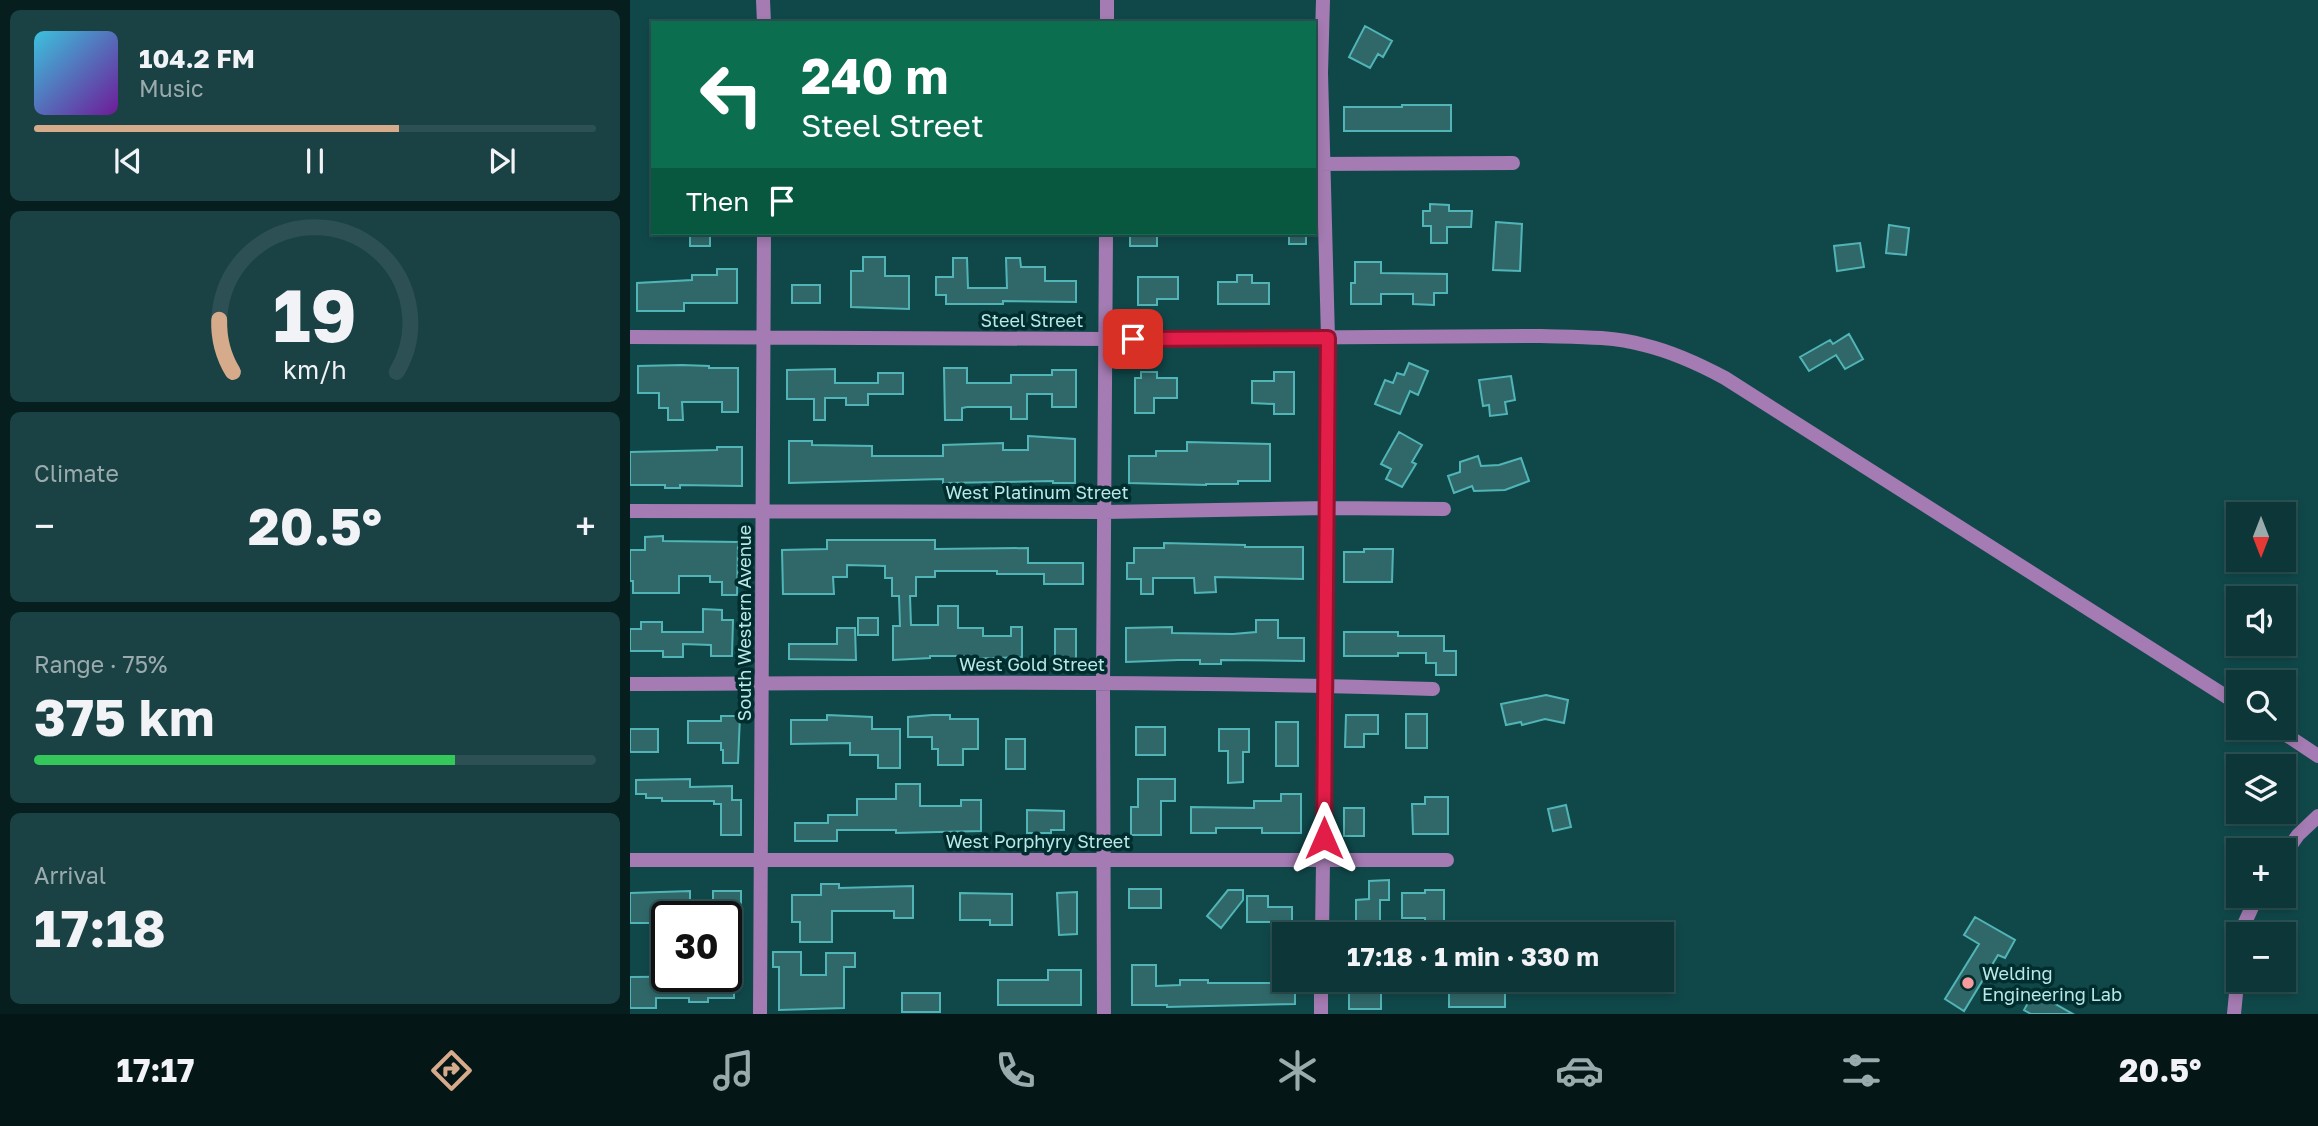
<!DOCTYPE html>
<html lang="en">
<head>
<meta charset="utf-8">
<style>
	:root { --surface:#0c3638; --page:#1a4143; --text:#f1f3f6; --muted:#9aabae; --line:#2c5053; --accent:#d6ab8b }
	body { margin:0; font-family:"Golos Text",sans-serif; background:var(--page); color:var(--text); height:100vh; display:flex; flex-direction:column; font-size:26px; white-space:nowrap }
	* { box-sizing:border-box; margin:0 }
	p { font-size:23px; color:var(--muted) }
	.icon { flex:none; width:38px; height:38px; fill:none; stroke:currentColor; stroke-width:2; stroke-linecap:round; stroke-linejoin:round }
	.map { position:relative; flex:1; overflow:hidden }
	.side { display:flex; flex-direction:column; gap:10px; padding:10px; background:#071e1f; width:630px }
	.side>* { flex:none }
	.banner { position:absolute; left:21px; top:21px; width:665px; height:214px; border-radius:0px; box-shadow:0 4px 10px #0003,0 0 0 2px var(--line); background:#0b6e4f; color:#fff; overflow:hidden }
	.needle { width:46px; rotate:180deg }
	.tools { position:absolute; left:1596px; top:502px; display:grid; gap:14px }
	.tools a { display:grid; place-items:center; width:70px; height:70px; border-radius:0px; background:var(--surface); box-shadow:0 4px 10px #0003,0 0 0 2px var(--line); font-size:35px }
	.speed { position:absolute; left:21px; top:901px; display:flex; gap:14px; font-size:35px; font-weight:700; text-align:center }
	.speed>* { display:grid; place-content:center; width:91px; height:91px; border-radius:50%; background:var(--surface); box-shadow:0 4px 10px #0003,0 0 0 2px var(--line); line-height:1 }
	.speed .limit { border:4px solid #111; border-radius:10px; background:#fff; color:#111 }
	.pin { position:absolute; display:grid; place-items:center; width:60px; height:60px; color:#fff; margin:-30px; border-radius:14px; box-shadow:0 4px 10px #0006 }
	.me { position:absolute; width:77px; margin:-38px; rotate:0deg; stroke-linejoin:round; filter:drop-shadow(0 0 5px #0008) }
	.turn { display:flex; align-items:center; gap:24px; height:147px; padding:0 35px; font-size:32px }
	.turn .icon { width:91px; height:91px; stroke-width:2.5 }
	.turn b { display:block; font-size:49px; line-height:60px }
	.then { display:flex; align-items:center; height:66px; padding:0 35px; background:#0003; gap:14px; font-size:26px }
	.big { font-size:52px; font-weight:700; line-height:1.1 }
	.side .card { flex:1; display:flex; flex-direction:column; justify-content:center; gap:10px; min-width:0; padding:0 24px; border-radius:10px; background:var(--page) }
	.side .dial { align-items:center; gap:0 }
	.dial svg { height:182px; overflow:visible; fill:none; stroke:var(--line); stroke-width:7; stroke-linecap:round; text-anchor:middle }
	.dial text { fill:var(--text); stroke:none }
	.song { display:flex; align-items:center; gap:21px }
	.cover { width:84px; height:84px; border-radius:10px; background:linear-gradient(135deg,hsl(190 70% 55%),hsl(280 70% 35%)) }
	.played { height:7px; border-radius:4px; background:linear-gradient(90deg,var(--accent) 65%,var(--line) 65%) }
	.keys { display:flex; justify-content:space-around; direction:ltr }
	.heat { display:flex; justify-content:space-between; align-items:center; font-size:38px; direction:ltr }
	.charge { height:10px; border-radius:5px; background:linear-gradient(90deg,#34c759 75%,var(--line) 0) }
	.trip { position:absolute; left:642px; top:922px; width:402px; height:70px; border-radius:0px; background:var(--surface); box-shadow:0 4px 10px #0003,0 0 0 2px var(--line); font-weight:700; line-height:70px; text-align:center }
	.menu { display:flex; height:112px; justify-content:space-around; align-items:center; background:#051616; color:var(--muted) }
	.menu .icon { width:49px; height:49px }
	.menu .selected { color:var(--accent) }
	.menu b { font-size:32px; color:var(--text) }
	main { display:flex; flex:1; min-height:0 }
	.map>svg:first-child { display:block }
</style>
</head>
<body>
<main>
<section class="side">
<div class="card">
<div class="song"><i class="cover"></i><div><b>104.2 FM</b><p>Music</p></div></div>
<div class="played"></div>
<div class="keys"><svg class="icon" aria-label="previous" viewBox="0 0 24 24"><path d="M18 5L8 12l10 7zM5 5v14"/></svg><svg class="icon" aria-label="pause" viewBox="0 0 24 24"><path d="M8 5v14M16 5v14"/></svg><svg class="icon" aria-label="next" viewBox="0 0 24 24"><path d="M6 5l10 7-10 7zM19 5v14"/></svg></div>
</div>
<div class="card dial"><svg viewBox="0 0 100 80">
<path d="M14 69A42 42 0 1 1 86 69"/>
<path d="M14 69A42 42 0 0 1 8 46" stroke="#d6ab8b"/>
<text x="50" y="56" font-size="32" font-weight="700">19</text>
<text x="50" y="72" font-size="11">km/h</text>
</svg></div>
<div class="card"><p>Climate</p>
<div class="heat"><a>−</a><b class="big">20.5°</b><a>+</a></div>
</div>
<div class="card"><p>Range · 75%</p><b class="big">375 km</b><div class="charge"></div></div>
<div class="card"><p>Arrival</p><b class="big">17:18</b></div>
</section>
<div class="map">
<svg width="1688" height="1014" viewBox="0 0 1688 1014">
	<rect width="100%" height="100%" fill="#10484a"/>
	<!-- building -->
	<path fill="#306869" stroke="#51b5b7" stroke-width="2" d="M735 26 762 41 753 57 748 54 740 68 719 57Z
		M772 105H821V131H714V107H772Z
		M800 204 819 205V211H842L841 227H817V243H801V226H793V211H800Z
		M866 222 892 224 890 271 863 270Z
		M1259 225 1279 228 1276 255 1256 253Z
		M60 233H80V246H60Z
		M500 233H527V246H500Z
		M659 233H676V244H659Z
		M1230 243 1234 267 1207 271 1204 246Z
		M233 257H255V276H279V309L221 307V271H233Z
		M323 258H337L338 288H377L376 258H390L391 267H415V281H446V302L373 301V304H316V295H306V277H323Z
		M725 262H751V273L817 274V293H804V305L783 304V294H751V304H721V283H725Z
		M87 269H107V303H54V311H7V283L62 280V275H87Z
		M607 275H622V283H639V304H588V282H607Z
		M508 277H548V299H527V305H508Z
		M162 285H190V303H162Z
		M1219 334 1233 359 1215 369 1206 355 1179 371 1170 357 1200 340 1203 344Z
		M779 363 798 371 788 395 780 391 770 414 745 404 755 380 763 383 767 373 774 375Z
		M52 365 79 366V368H108V412H92V402H52L53 420H38V408H29V393H8V366Z
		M314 368H337V383H381V375H422V370H446V407H422V394H397V419H381V407H337L332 408V420H315Z
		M205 369V383H248V373H273V394H238V405H216V398H195V420H184V399H157V370Z
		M511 372H527V378H547V398H524V413H505V378H511Z
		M644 372H664V414H644V404L622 403V381H644Z
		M881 376 885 400 875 402 877 414 860 416 859 405 853 406 849 380Z
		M769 432 792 445 782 462 786 464 772 487 756 479 761 469 751 464Z
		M398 436 445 439V483H423V481L313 483V479L159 483V441H182V445L242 446V456H313V445L373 443V450H398Z
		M557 442 640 444V481H608V484H576V485L499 483V456H526V451H557Z
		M87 447H112V486L50 485V488H35V485H0V452L87 450Z
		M848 456 851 466 869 465 891 458 899 481 875 490 844 491 842 486 824 493 818 476 830 472V462Z
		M33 536V541L108 542 107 595H92V582H80V576H49V593H3V581H0V550H15V537Z
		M197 540H305V549L398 548V563H453V584H414V574H367V571H305V577H286V596H280L281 625H308V606H328V628H353V636H381V627H392V657L334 659V656H300V658L263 660V626H270L269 596H262V578H255V566L217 565V577H203L204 594H153L152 550 197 549Z
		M534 543 615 545V547H673V579L585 577 586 592 565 593 564 578H523V594H511V579H497V563H504V548H534Z
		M734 549H763L762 582H714V552H734Z
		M73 609 92 610V620H103L102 656H81V645L53 644V657H33V651H0V629H11V622H32V632H73Z
		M228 618H248V635H228Z
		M626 620H648V638H674V661L591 660V664H570V660H548L496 662V628L542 627V633L603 634 626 632Z
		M207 628H225L226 660 159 659V644H207Z
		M425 629H446V660H425Z
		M714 632H768V636H814V651H826V675H806V663H796V653H768V656H714Z
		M916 695 938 700 934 723 915 719 892 725 891 722 876 725 871 704Z
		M776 714H797V748H776Z
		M197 715 242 717V729H270V768H248V755H220V743L161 744V720H197Z
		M302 715H320V719H348V749H333V765H308V749H302V737H278V717Z
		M716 715H748V734H734V747H715Z
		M91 716H110L108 763H93V750H91V743H58V721H91Z
		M646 722H668V766H646Z
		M506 727H535V755H506Z
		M0 729H28V752H0Z
		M589 729H619V752H613V782L598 783V751H589Z
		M376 739H395V769H376Z
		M60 779V787L102 786V800H111V835H91V804H84V801H32V798H16V794H6V780Z
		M508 779H545V801H531V835H501V807H508Z
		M266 784H290V806H331V800H351V831L266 833V830H207V841H165V823H198V815H227V799H266Z
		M651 794H671V833H632V828H586V833H561V807L624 808V801H651Z
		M795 797H818V834H783L782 804H795Z
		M936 805 941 827 923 831 918 809Z
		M714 808H734V836H714Z
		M397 810 434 811V830H421V833H397Z
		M759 880V900H750V925H738V934H726V900L739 899V881Z
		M191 884H209V888L283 886V918H264V911H202V942H170V922H162V895H191Z
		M499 889H531V908H499Z
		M598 890H613V900L591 928 577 916Z
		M795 890H814V927H795V918H772V893H795Z
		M60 891V917H37V923H0V893Z
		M83 891H111V943H96V917H83Z
		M447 892V934L429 935 427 893Z
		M330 893 382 894V925H360V920H330Z
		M617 896H638V907H662V922H617Z
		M1345 917 1385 940 1375 958 1368 955 1334 1011 1315 999 1349 944 1334 935Z
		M143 952H171V975H196V953H225V967H214V1008L149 1010V967H143Z
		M502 965H526V986L550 985V980H578V983H643V969H654V980H665V1004L537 1007V1005H502Z
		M418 970H451V1005H368V980H418Z
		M104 976V998H78V1002H59V998H26V1008H0V977Z
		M819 980H858V991H875V1007H819Z
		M719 981H751V1009H719Z
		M1404 992 1443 1014H1401L1394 1010Z
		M272 993H310V1012H272Z"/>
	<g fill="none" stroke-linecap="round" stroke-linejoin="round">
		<!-- minor -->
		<path stroke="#a47bb2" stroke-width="14" d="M133 0 134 23
			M477 23V0
			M685 164 883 163
			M0 337 476 339 911 336C945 337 981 336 1014 345 1043 352 1069 364 1095 378L1608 704
			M0 511 475 512 698 508 814 509
			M0 684C268 683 536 680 803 689
			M1646 728 1688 756
			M1654 855 1668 835 1688 816
			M0 860H817
			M692 934 698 508V338L691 73 693 0
			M1612 934V929L1627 896
			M130 1014 134 233
			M474 1014 473 684 476 233
			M691 1014V980
			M1604 1014 1608 973"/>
	</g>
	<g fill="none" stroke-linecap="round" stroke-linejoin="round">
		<defs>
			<path id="route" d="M503 339 698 338 694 838"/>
		</defs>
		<!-- route casing -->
		<use href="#route" stroke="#92132f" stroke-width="18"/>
		<!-- route -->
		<use href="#route" stroke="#e11d48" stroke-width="12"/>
	</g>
	<!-- markers -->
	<circle fill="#f59b9e" stroke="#002d2e" stroke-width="2.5" cx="1338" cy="983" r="7"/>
	<g text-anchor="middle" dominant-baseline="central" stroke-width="7" stroke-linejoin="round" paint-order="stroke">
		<!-- street labels -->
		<g font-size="18" fill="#bae8e8" stroke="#002d2e">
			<text x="402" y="320">Steel Street</text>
			<text x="407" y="492">West Platinum Street</text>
			<text transform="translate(114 623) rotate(-90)">South Western Avenue</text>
			<text x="402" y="664">West Gold Street</text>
			<text x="408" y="841">West Porphyry Street</text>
		</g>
		<!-- poi labels -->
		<g font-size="18" fill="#bae8e8" stroke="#002d2e" text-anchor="start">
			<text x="1352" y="973">Welding<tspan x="1352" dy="21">Engineering Lab</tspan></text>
		</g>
	</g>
</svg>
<div class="tools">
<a><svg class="needle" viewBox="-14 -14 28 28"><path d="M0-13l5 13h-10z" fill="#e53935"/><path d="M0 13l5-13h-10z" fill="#9aabae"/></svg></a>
<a><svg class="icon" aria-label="sound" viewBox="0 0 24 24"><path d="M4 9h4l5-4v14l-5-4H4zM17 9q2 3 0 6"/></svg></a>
<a><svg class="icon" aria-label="search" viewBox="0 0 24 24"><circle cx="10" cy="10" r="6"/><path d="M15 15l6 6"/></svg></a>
<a><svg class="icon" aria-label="layers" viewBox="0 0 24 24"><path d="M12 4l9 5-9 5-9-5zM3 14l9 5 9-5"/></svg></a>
<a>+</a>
<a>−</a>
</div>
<div class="speed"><div class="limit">30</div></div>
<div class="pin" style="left:503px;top:339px;background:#d93025"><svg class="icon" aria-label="arrive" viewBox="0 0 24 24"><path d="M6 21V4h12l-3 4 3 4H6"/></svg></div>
<svg class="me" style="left:694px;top:838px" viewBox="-20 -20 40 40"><path d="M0-17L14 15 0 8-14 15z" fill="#e11d48" stroke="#fff" stroke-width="4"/></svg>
<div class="trip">17:18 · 1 min · 330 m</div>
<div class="banner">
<div class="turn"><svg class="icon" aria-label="left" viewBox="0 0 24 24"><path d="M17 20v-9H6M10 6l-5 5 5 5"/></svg><div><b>240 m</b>Steel Street</div></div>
<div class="then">Then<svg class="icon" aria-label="arrive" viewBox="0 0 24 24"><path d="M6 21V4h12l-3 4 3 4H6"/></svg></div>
</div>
</div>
</main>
<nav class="menu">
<b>17:17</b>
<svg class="icon selected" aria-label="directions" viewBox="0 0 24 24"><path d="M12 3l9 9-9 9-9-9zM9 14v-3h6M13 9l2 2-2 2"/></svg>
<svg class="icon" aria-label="music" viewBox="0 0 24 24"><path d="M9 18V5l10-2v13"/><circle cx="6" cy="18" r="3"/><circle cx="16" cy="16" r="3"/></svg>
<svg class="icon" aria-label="phone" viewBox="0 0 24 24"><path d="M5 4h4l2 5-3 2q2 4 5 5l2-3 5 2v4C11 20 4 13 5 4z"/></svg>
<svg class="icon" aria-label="climate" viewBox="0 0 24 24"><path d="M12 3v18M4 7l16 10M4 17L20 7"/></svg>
<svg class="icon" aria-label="car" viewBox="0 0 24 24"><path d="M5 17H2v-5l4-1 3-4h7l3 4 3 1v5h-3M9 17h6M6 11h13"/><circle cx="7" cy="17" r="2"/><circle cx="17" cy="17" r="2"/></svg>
<svg class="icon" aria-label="filters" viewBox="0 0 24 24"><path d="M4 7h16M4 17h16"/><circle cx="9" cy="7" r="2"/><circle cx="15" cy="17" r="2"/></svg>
<b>20.5°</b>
</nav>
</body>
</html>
